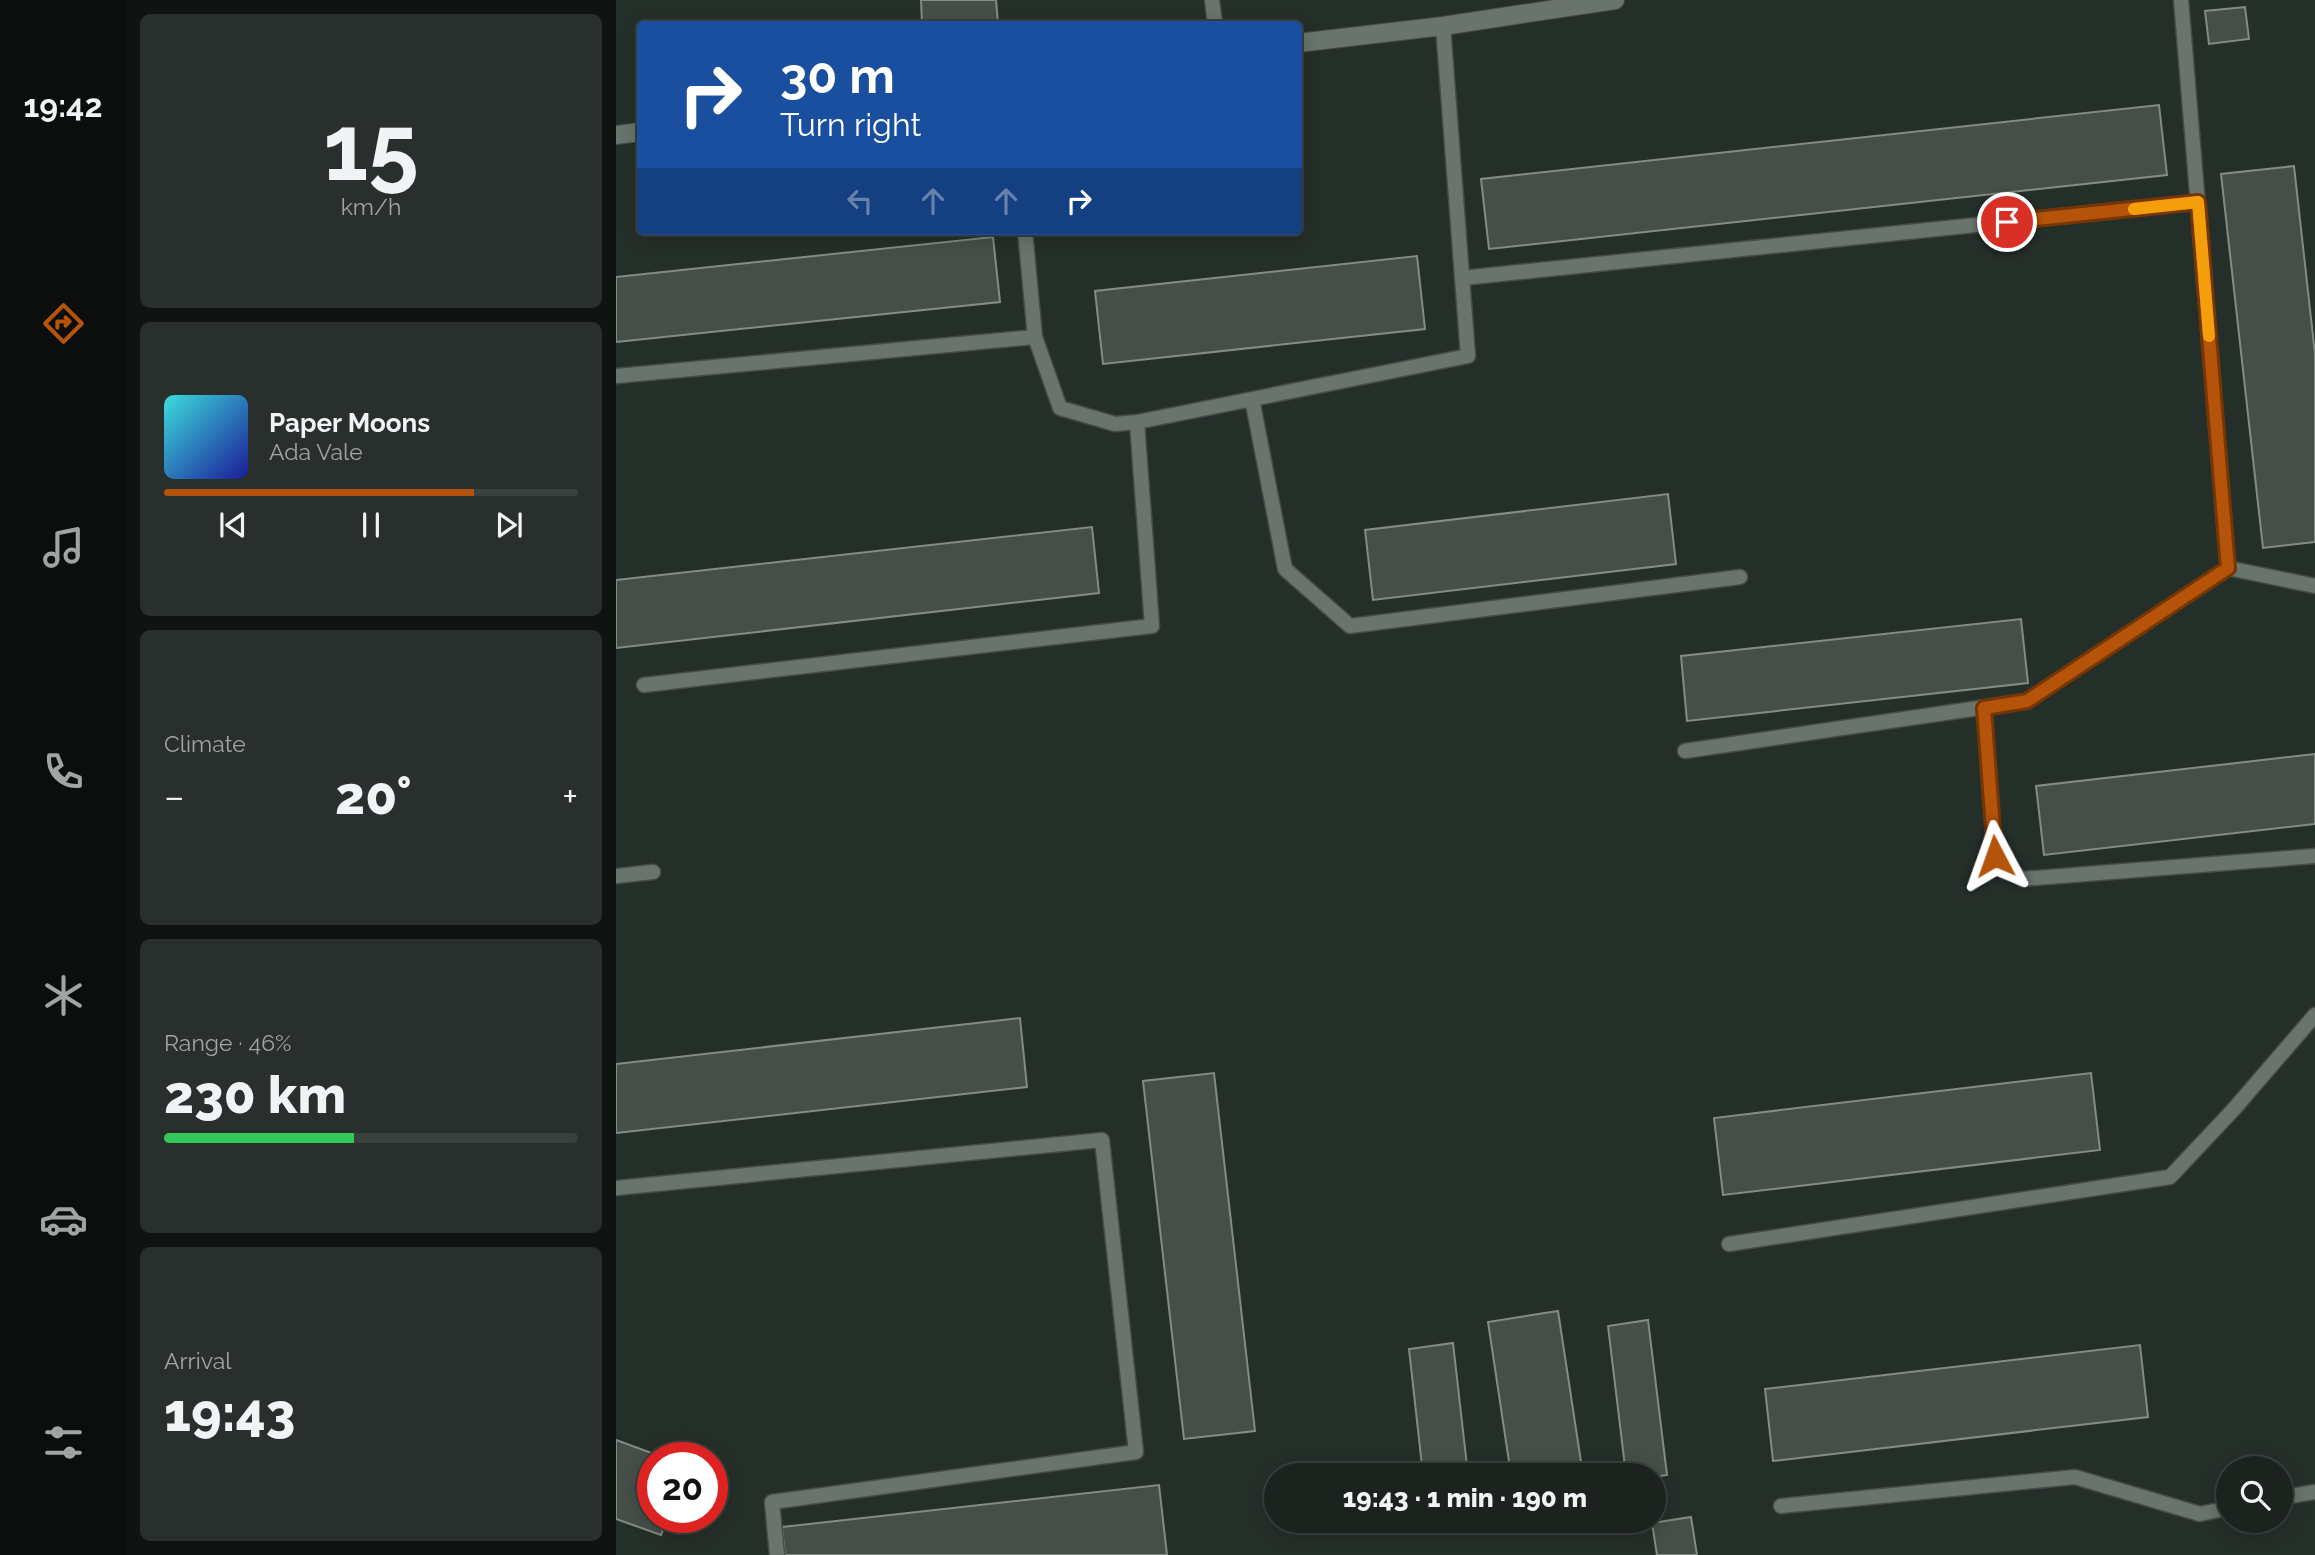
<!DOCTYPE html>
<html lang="en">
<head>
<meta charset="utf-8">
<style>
	:root { --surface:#1c231f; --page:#292f2c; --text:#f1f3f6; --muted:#a0a4a4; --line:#3a403d; --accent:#b45309 }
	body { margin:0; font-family:Raleway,sans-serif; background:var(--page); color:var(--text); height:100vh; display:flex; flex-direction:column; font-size:26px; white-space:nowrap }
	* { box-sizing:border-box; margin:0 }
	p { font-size:23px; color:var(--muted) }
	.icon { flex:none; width:38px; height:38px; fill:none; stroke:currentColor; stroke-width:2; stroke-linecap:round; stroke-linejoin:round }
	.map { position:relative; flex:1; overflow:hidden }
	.drawer { display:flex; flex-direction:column; gap:14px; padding:14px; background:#0f1311; width:490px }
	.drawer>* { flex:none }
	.hud { position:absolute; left:21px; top:21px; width:665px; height:214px; border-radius:7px; box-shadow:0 4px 18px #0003,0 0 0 2px var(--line); background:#1a4fa0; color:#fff; overflow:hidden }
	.controls { position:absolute; left:1600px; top:1456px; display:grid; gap:14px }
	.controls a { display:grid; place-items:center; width:77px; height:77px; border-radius:50%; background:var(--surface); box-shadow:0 4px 18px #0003,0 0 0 2px var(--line); font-size:35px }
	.speed { position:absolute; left:21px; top:1442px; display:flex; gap:14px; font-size:35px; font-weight:700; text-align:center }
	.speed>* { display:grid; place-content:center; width:91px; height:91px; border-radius:50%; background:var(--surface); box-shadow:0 4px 18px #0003,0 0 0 2px var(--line); line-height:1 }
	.speed .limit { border:10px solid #d22; background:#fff; color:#111 }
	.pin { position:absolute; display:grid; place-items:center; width:60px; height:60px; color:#fff; margin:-30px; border:4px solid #fff; border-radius:50%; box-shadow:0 2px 7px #0007 }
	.me { position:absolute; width:77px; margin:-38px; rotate:356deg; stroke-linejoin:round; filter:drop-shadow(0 0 5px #0008) }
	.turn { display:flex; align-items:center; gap:24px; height:147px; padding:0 28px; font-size:32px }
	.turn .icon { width:91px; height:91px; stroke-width:2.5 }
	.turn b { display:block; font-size:49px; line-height:60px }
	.lanes { display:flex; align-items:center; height:66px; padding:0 28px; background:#0003; justify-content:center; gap:35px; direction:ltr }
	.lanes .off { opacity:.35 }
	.big { font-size:52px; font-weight:800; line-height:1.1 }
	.drawer .widget { flex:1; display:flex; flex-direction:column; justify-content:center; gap:10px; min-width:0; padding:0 24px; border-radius:10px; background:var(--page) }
	.drawer .dial { align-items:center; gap:0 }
	.dial b { font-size:91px; line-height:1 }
	.song { display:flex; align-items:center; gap:21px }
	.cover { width:84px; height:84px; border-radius:10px; background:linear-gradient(135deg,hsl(180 70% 55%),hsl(240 70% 35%)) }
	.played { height:7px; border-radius:4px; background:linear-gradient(90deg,var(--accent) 75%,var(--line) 75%) }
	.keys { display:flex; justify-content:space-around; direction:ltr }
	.heat { display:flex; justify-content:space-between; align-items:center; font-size:38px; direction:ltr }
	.charge { height:10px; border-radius:5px; background:linear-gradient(90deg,#34c759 46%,var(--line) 0) }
	.trip { position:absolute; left:648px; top:1463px; width:402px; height:70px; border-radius:35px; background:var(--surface); box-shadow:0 4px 18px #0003,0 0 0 2px var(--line); font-weight:800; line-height:70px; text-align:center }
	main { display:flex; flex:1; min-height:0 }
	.dock { display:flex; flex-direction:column; width:126px; justify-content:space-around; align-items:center; background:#0b0e0c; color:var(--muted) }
	.dock .icon { width:49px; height:49px }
	.dock .selected { color:var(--accent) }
	.dock b { font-size:32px; color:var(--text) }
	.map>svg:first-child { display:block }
</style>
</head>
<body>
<main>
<nav class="dock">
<b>19:42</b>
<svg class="icon selected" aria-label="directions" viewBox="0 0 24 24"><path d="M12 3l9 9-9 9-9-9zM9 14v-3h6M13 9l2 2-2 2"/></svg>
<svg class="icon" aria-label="music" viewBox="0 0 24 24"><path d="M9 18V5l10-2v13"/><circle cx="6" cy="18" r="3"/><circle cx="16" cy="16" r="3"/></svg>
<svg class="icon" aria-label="phone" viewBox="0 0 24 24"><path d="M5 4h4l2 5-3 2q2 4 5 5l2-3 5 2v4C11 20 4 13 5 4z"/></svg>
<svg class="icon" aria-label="climate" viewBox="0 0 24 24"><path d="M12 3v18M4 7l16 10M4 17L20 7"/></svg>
<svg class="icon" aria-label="car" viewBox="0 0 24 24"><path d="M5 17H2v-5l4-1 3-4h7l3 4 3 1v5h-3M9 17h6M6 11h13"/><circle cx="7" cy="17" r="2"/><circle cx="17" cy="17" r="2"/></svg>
<svg class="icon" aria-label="filters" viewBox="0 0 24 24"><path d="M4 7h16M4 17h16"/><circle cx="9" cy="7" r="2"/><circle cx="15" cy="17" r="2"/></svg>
</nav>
<section class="drawer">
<div class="widget dial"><b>15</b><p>km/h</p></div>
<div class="widget">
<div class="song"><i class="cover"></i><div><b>Paper Moons</b><p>Ada Vale</p></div></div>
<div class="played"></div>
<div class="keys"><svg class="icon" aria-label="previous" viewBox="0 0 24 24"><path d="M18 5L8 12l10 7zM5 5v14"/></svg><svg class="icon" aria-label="pause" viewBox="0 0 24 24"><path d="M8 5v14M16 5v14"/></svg><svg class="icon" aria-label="next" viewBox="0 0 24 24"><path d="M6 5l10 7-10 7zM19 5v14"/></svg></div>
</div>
<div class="widget"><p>Climate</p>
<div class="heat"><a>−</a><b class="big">20°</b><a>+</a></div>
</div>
<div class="widget"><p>Range · 46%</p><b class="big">230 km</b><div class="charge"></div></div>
<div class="widget"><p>Arrival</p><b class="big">19:43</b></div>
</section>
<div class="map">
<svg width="1699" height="1555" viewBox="0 0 1699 1555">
	<rect width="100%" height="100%" fill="#252f29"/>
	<!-- building -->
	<path fill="#454f48" stroke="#818c84" stroke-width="2" d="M305 0H380L382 23 306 24Z
		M1629 7 1633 39 1593 44 1589 11Z
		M1543 105 1551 175 873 249 865 179Z
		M1678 166 1699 354V542L1647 548 1605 174Z
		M377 237 384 302 0 342V277Z
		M801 256 809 329 487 364 479 291Z
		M1052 494 1060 564 757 600 749 530Z
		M476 527 483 593 0 648V580Z
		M1405 619 1412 683 1071 721 1065 656Z
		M1699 754V824L1428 855 1420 786Z
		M404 1018 411 1087 0 1133V1064Z
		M598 1073 639 1431 568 1439 527 1081Z
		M1475 1073 1484 1150 1107 1195 1098 1118Z
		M942 1311 967 1475H895L872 1322Z
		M1032 1320 1051 1475 1038 1477V1475H1010L992 1326Z
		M837 1343 852 1475H807L793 1349Z
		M1524 1345 1532 1417 1157 1461 1149 1389Z
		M0 1440 49 1458H37V1517H52L45 1535 0 1519Z
		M543 1485 551 1555H169L166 1527Z
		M1075 1517 1081 1555H1041L1036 1523Z"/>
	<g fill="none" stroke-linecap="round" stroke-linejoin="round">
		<defs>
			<path id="lane" d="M596 0 599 24
				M846 278 1582 202
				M419 337 444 408 499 424 521 422
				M0 376 419 337 409 231
				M636 399 669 569 734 626 1124 577
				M1612 568 1699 586
				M28 685 536 626 521 422 852 356 827 26
				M1368 708 1379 856 1406 879 1699 856
				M1069 751 1411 701 1612 568 1565 0
				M0 876 37 872
				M0 1188 486 1140 520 1452 156 1502 161 1555
				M1113 1244 1554 1177 1618 1109 1699 1015
				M1664 1498 1699 1492
				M1165 1506 1459 1477 1584 1514 1612 1508"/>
			<path id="street" d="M682 43 827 26 999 0
				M0 135 24 132"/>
		</defs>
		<!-- lane casing -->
		<use href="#lane" stroke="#444c47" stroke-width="17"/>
		<!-- street casing -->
		<use href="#street" stroke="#444c47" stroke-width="20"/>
		<!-- lane -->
		<use href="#lane" stroke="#69746d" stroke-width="14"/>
		<!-- street -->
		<use href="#street" stroke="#69746d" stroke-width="18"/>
	</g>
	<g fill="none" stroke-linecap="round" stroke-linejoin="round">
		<defs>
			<path id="route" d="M1379 856 1368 708 1411 701 1612 568 1582 202 1391 222"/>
		</defs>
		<!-- route casing -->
		<use href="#route" stroke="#753606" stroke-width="18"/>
		<!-- route -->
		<use href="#route" stroke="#b45309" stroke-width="12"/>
		<!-- slow -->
		<path stroke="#f59e0b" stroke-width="12" d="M1518 209 1582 202 1593 336"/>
	</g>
</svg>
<div class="controls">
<a><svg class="icon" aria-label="search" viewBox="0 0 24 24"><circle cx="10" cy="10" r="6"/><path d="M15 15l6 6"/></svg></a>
</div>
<div class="speed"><div class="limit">20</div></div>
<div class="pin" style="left:1391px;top:222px;background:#d93025"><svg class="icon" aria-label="arrive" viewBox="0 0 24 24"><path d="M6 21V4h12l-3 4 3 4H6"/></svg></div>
<svg class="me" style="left:1379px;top:856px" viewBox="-20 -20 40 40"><path d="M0-17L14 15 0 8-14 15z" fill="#b45309" stroke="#fff" stroke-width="4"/></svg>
<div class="trip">19:43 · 1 min · 190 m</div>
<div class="hud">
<div class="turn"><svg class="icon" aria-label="right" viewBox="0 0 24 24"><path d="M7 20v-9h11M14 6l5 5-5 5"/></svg><div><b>30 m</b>Turn right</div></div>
<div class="lanes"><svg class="icon off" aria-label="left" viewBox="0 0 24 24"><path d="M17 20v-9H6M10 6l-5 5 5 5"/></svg><svg class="icon off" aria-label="ahead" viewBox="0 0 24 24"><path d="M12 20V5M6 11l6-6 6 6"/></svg><svg class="icon off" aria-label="ahead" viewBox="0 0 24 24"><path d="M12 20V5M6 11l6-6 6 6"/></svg><svg class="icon" aria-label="right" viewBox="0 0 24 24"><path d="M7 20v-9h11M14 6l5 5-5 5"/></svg></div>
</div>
</div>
</main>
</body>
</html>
